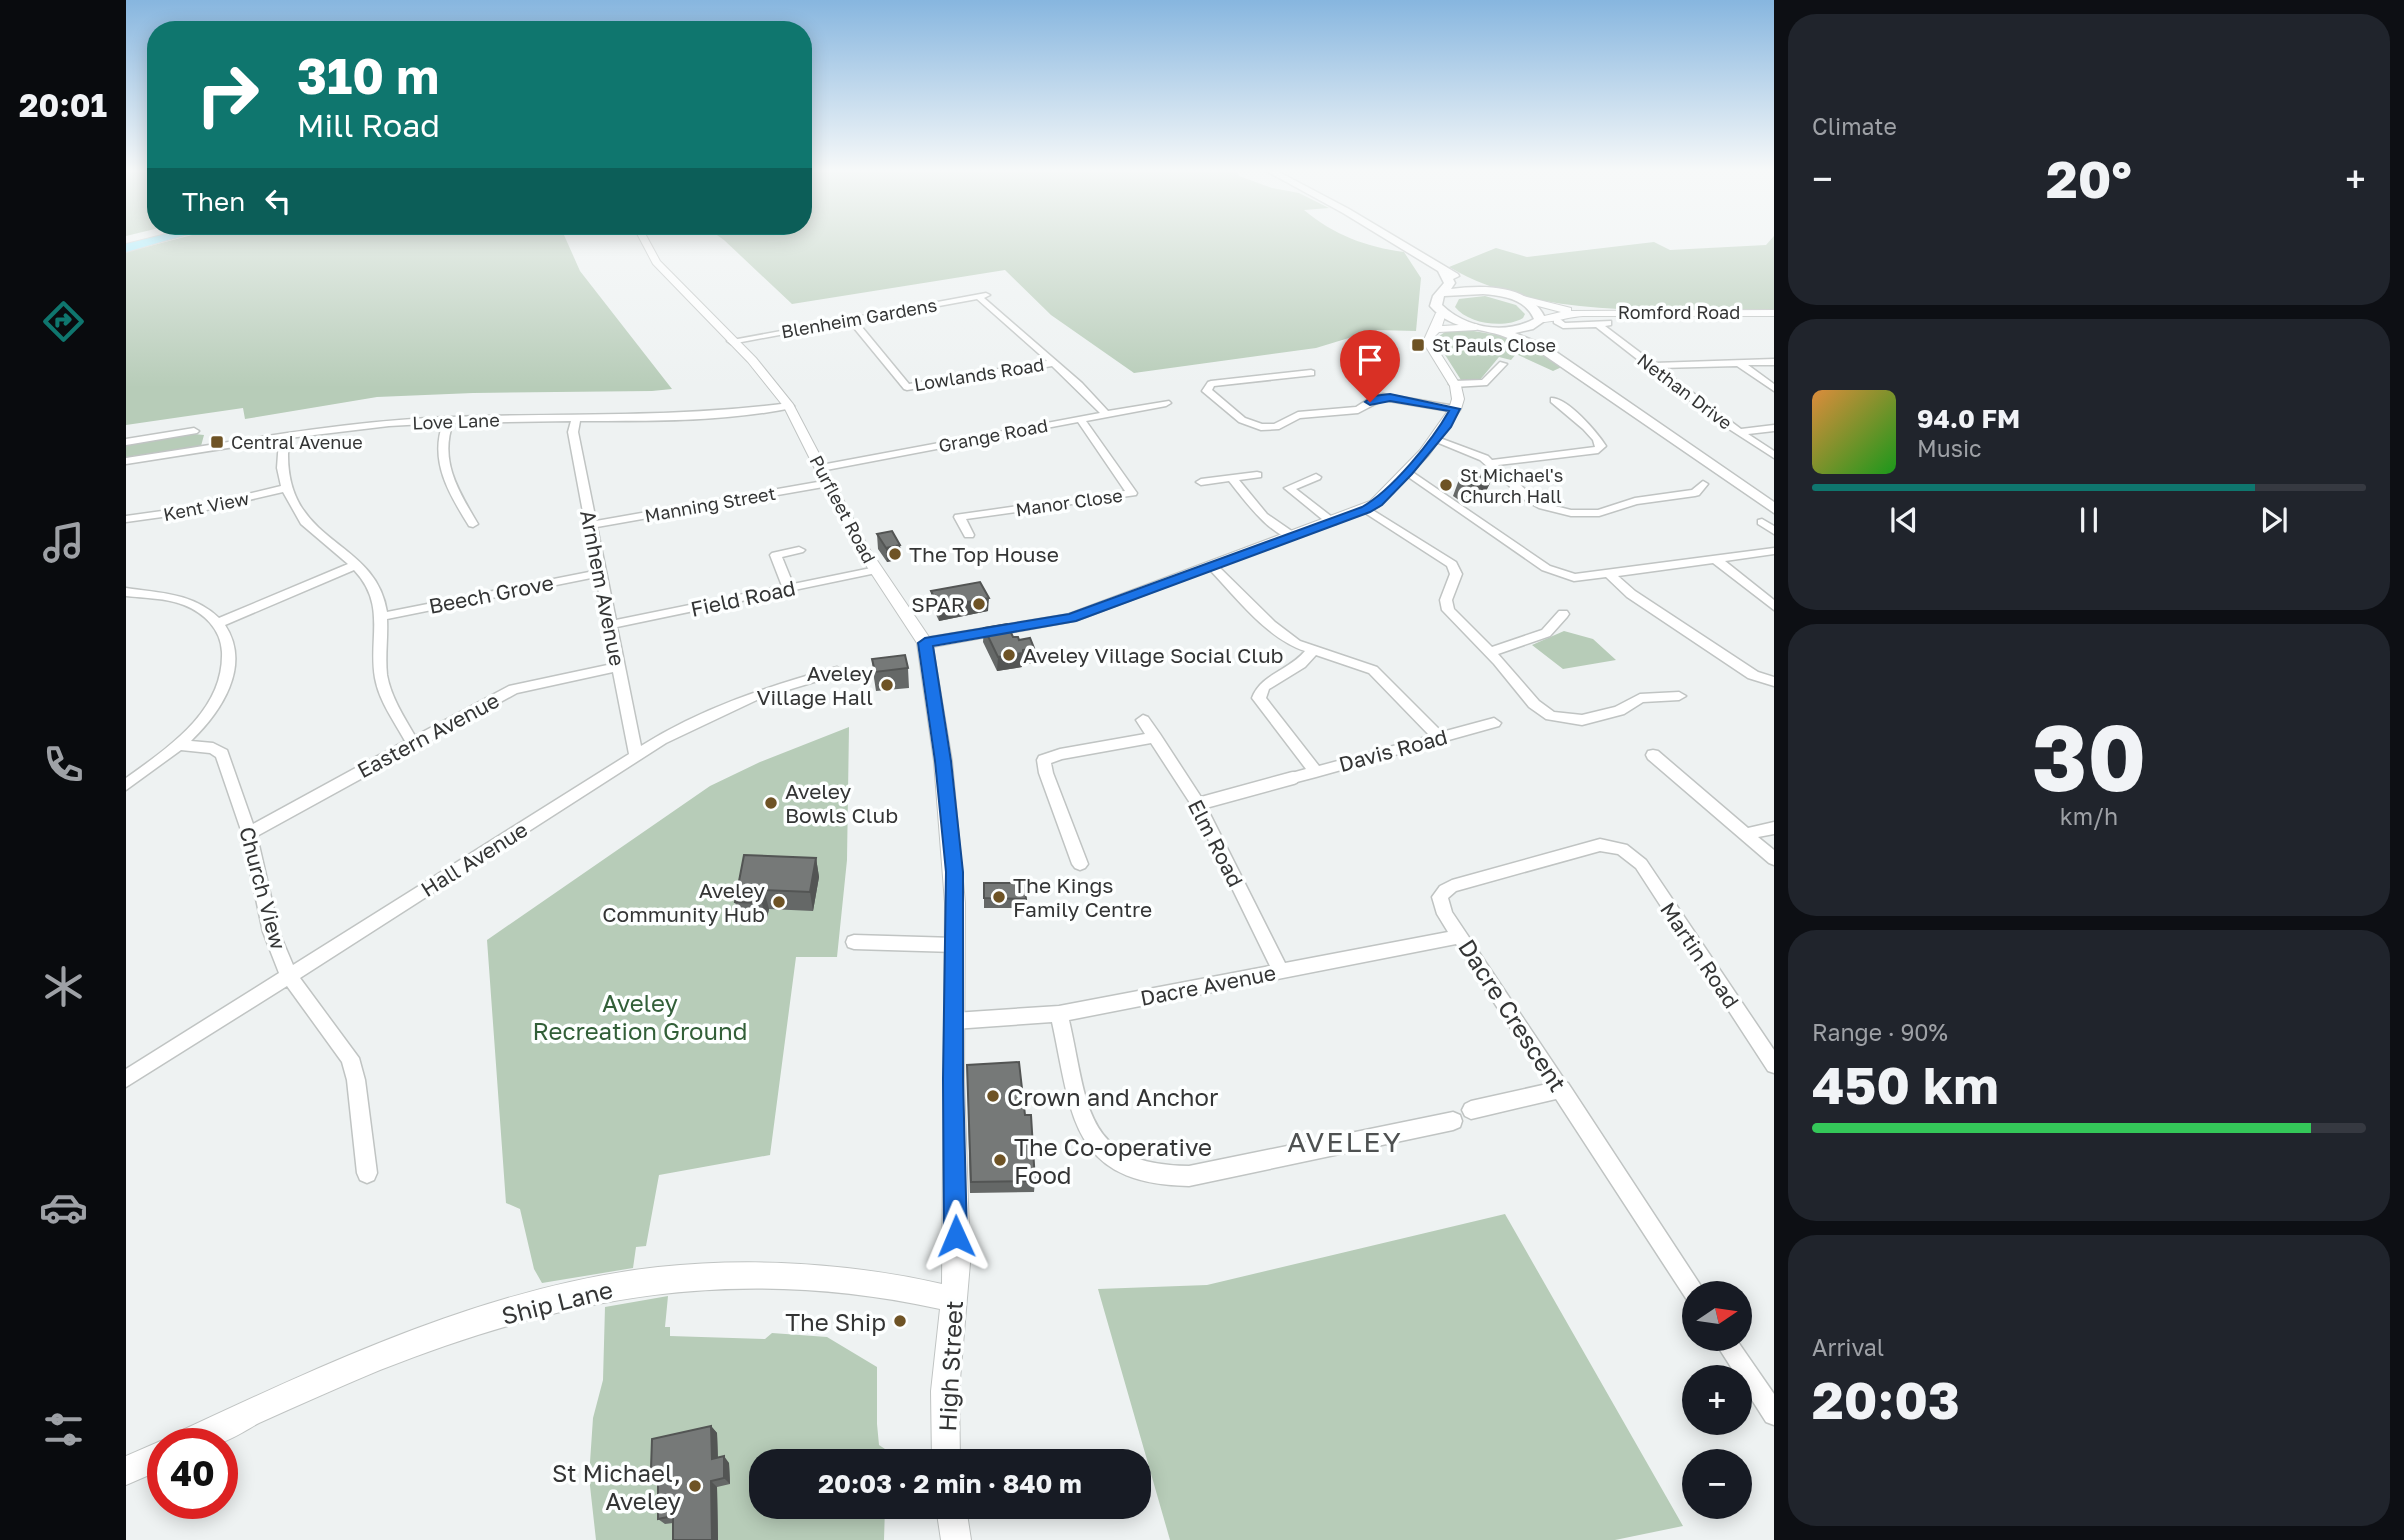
<!DOCTYPE html>
<html lang="en">
<head>
<meta charset="utf-8">
<style>
	:root { --surface:#171b24; --page:#20242c; --text:#f1f3f6; --muted:#9ea1a6; --line:#363941; --accent:#0f766e }
	body { margin:0; font-family:"Golos Text",sans-serif; background:var(--page); color:var(--text); height:100vh; display:flex; flex-direction:column; font-size:26px; white-space:nowrap }
	* { box-sizing:border-box; margin:0 }
	p { font-size:23px; color:var(--muted) }
	.icon { flex:none; width:38px; height:38px; fill:none; stroke:currentColor; stroke-width:2; stroke-linecap:round; stroke-linejoin:round }
	.map { position:relative; flex:1; overflow:hidden }
	.sheet { display:flex; flex-direction:column; gap:14px; padding:14px; background:#0d0f14; width:630px }
	.sheet>* { flex:none }
	.banner { position:absolute; left:21px; top:21px; width:665px; height:214px; border-radius:28px; box-shadow:0 4px 18px #0003; background:#0f766e; color:#fff; overflow:hidden }
	.needle { width:46px; rotate:77deg }
	.controls { position:absolute; left:1556px; top:1281px; display:grid; gap:14px }
	.controls a { display:grid; place-items:center; width:70px; height:70px; border-radius:50%; background:var(--surface); box-shadow:0 4px 18px #0003; font-size:35px }
	.speed { position:absolute; left:21px; top:1428px; display:flex; gap:14px; font-size:35px; font-weight:700; text-align:center }
	.speed>* { display:grid; place-content:center; width:91px; height:91px; border-radius:50%; background:var(--surface); box-shadow:0 4px 18px #0003; line-height:1 }
	.speed .limit { border:10px solid #d22; background:#fff; color:#111 }
	.pin { position:absolute; display:grid; place-items:center; width:60px; height:60px; color:#fff; margin:-72px -30px; border-radius:50% 50% 50% 0; rotate:-45deg; box-shadow:0 0 7px #0007 }
	.pin .icon { rotate:45deg }
	.me { position:absolute; width:77px; margin:-38px; rotate:359deg; stroke-linejoin:round; filter:drop-shadow(0 0 5px #0008) }
	.turn { display:flex; align-items:center; gap:24px; height:147px; padding:0 35px; font-size:32px }
	.turn .icon { width:91px; height:91px; stroke-width:2.5 }
	.turn b { display:block; font-size:49px; line-height:60px }
	.then { display:flex; align-items:center; height:66px; padding:0 35px; background:#0003; gap:14px; font-size:26px }
	.big { font-size:52px; font-weight:700; line-height:1.1 }
	.sheet .card { flex:1; display:flex; flex-direction:column; justify-content:center; gap:10px; min-width:0; padding:0 24px; border-radius:28px; background:var(--page) }
	.sheet .dial { align-items:center; gap:0 }
	.dial b { font-size:91px; line-height:1 }
	.song { display:flex; align-items:center; gap:21px }
	.cover { width:84px; height:84px; border-radius:10px; background:linear-gradient(135deg,hsl(30 70% 55%),hsl(120 70% 35%)) }
	.played { height:7px; border-radius:4px; background:linear-gradient(90deg,var(--accent) 80%,var(--line) 80%) }
	.keys { display:flex; justify-content:space-around; direction:ltr }
	.heat { display:flex; justify-content:space-between; align-items:center; font-size:38px; direction:ltr }
	.charge { height:10px; border-radius:5px; background:linear-gradient(90deg,#34c759 90%,var(--line) 0) }
	.trip { position:absolute; left:623px; top:1449px; width:402px; height:70px; border-radius:28px; background:var(--surface); box-shadow:0 4px 18px #0003; font-weight:700; line-height:70px; text-align:center }
	main { display:flex; flex:1; min-height:0 }
	.menu { display:flex; flex-direction:column; width:126px; justify-content:space-around; align-items:center; background:#090b0e; color:var(--muted) }
	.menu .icon { width:49px; height:49px }
	.menu .on { color:var(--accent) }
	.menu b { font-size:32px; color:var(--text) }
	.map>svg:first-child { display:block }
</style>
</head>
<body>
<main>
<nav class="menu">
<b>20:01</b>
<svg class="icon on" aria-label="directions" viewBox="0 0 24 24"><path d="M12 3l9 9-9 9-9-9zM9 14v-3h6M13 9l2 2-2 2"/></svg>
<svg class="icon" aria-label="music" viewBox="0 0 24 24"><path d="M9 18V5l10-2v13"/><circle cx="6" cy="18" r="3"/><circle cx="16" cy="16" r="3"/></svg>
<svg class="icon" aria-label="phone" viewBox="0 0 24 24"><path d="M5 4h4l2 5-3 2q2 4 5 5l2-3 5 2v4C11 20 4 13 5 4z"/></svg>
<svg class="icon" aria-label="climate" viewBox="0 0 24 24"><path d="M12 3v18M4 7l16 10M4 17L20 7"/></svg>
<svg class="icon" aria-label="car" viewBox="0 0 24 24"><path d="M5 17H2v-5l4-1 3-4h7l3 4 3 1v5h-3M9 17h6M6 11h13"/><circle cx="7" cy="17" r="2"/><circle cx="17" cy="17" r="2"/></svg>
<svg class="icon" aria-label="filters" viewBox="0 0 24 24"><path d="M4 7h16M4 17h16"/><circle cx="9" cy="7" r="2"/><circle cx="15" cy="17" r="2"/></svg>
</nav>
<div class="map">
<svg width="1648" height="1540" viewBox="0 0 1648 1540">
	<rect width="100%" height="100%" fill="#eef2f2"/>
	<!-- green -->
	<path fill="#b7ccb8" d="M0 172H30V226H41L0 236Z
		M677 172H1111L1113 176 1146 188 1173 193 1203 208 1178 210C1208 235 1240 247 1278 252L1295 278 1290 331 1249 330 1190 348 1008 373 925 315 879 270 666 304 598 240 578 226H677Z
		M101 226H434L454 271 546 389 526 391 347 393 251 397 119 419 117 408 0 425V252Z
		M1648 236V310C1543 308 1417 322 1323 267L1370 248 1401 257 1528 242 1544 250 1640 245Z
		M1359 296 1390 305 1399 314 1397 318C1379 329 1342 324 1329 307L1333 299Z
		M1336 329 1389 338 1438 366 1427 371 1390 354 1385 360 1373 357 1353 381 1335 380 1309 339 1319 332Z
		M68 434 78 435 75 446 0 457V445Z
		M1438 631 1467 639 1490 660 1437 669 1406 645Z
		M723 727 721 860 711 957H670L644 1155 533 1175 520 1246 510 1247 507 1268 416 1283 408 1269 394 1209 380 1203 361 940 584 786 634 762Z
		M1379 1214 1557 1526 1489 1540H1044L972 1289 1081 1285Z
		M542 1296 539 1327H544V1336L639 1339 646 1333 701 1337 751 1367V1424L753 1445 762 1451 761 1461H635V1507H759L758 1540H470L463 1477 467 1418 477 1380 479 1307Z"/>
	<g fill="none" stroke-linecap="round" stroke-linejoin="round">
		<defs>
			<path id="pedestrian" d="M1072 804 1167 778"/>
			<path id="minor" d="M860 293 864 295 858 298 956 383 982 411 1043 401 1045 403 1040 406 960 421 1011 493 1010 495 840 519 848 535 847 537H839L828 517 829 515 999 491 952 422 695 471 690 468 695 465 974 413 926 366 781 390 778 389 723 322 605 344 601 341ZM851 299 921 361 783 384 731 321Z
				M1428 319H1434L1439 323 1485 321V325L1479 326 1528 363 1648 359V365H1622L1648 384V391L1611 366 1534 368 1615 429 1648 425V431L1622 434 1648 451V458L1589 420 1470 327 1437 328 1428 323Z
				M1374 362 1381 364 1361 385 1328 387 1323 384 1328 381 1356 380Z
				M1185 370 1188 371V375L1088 386 1086 390 1119 418 1136 424H1148L1172 412 1230 407 1244 398 1257 394 1329 406 1334 409 1329 412 1257 400 1232 413 1174 418 1153 429 1135 430 1113 422 1076 391 1082 382 1085 381Z
				M1425 398C1441 397 1471 432 1480 446L1472 453 1372 465 1408 497 1421 504 1445 510H1472L1509 498 1566 490 1577 481 1582 484 1573 495 1569 496 1511 504 1473 516H1445L1413 508 1400 501 1354 460 1303 439 1311 437 1362 456 1366 460 1469 447 1467 440 1457 429 1425 402Z
				M663 403 668 406 666 408C597 422 524 421 454 421L452 432 470 521 703 480 708 483 703 486 471 527 490 620 656 586 644 555 646 553 673 547 679 550 677 552 656 557 667 584 750 567 756 570 750 573 491 627 515 746C575 708 643 686 711 667L717 671 715 674 635 698 540 743 174 978 233 1058 239 1080 251 1173 248 1180 241 1183 234 1180 231 1173 221 1080 216 1062 161 986 0 1087V1069L153 973 137 932 116 833 90 757 84 753 55 750 0 790V778C43 747 98 711 96 652 95 629 78 613 58 605 40 598 19 598 0 596V588C34 593 67 593 93 618L222 564 175 524 157 492 72 512 0 522V516L72 506 155 486 151 468 153 440 0 464V458C100 443 200 424 301 418 422 412 543 419 663 403ZM445 421 442 432 468 571 261 612C249 534 151 547 163 438L263 426 317 423C303 461 323 494 343 526L347 527 352 524C333 492 313 461 327 423ZM228 570C261 605 242 638 249 678 253 701 268 721 279 741L127 824 101 750 87 743 65 741C95 712 126 666 99 625ZM470 577 486 664 383 686 289 736C278 717 265 697 261 675 259 656 262 638 261 619ZM487 672 503 754 167 965 153 932 131 836 391 693Z
				M68 428 73 431 71 433 0 445V439Z
				M1282 469 1424 566 1449 574 1648 548V554L1599 561 1648 600V610L1587 563 1492 576 1509 591 1632 672 1648 677V686L1622 678 1501 597 1480 577 1448 581 1416 570 1278 474 1277 472Z
				M1131 472 1135 473V477L1113 480 1141 514 1170 534V538C1147 541 1117 498 1103 481L1075 485 1070 482 1075 479Z
				M1190 474 1195 477 1194 479 1170 489 1210 520V524H1202L1158 488Z
				M1240 506 1330 562 1336 574 1326 600 1328 609 1366 647 1416 630 1433 611H1441L1443 614 1441 617 1424 636 1372 654 1413 701 1428 712 1456 715 1489 707 1514 694 1553 692 1560 696 1553 700 1517 702 1498 714 1456 725 1420 719 1403 707 1368 664 1316 610 1314 600 1324 574 1321 566 1236 511 1235 509Z
				M1636 519 1648 526V534L1632 524V520Z
				M1086 563 1090 564 1149 622 1174 641 1251 667 1316 732 1368 718 1375 723 1373 726 1190 777 1167 783 1162 782 1160 778 1162 774 1180 769 1126 698C1135 674 1162 671 1179 651 1140 638 1110 597 1082 568V564ZM1190 655 1243 673 1304 736 1193 766 1140 698 1143 689 1179 667Z
				M1017 715 1022 717 1034 734 1077 800 1159 963 1322 932 1311 914 1306 897 1314 886 1326 880 1474 839 1501 845 1520 860 1648 1050V1073L1642 1071 1510 868 1492 854 1474 851 1330 891 1322 898 1326 912 1440 1082 1442 1083 1575 1286 1578 1293H1568V1303L1561 1300 1430 1099 1345 1119 1339 1116 1336 1110 1339 1104 1345 1101 1421 1084 1330 944 943 1020C962 1102 956 1165 1063 1166L1327 1112 1334 1115 1336 1121 1334 1127 1327 1130 1063 1186C944 1184 946 1114 926 1022L828 1029 822 1026 819 1021 822 1016 828 1013 933 1006 1144 966 1066 806 1025 743 936 759 925 763 927 773 962 864 959 868 954 870 949 868 946 864 913 773 911 760 913 756 934 749 1019 734 1010 720Z
				M1527 750 1532 751 1622 828 1648 822V834L1632 837 1648 850V865L1643 863 1522 759 1520 755 1522 751Z
				M728 935 829 938 835 940 837 945 835 950 829 952 728 949 722 947 720 942 722 937Z
				M1587 1339H1610L1648 1394V1425L1640 1422Z"/>
			<path id="tertiary" d="M507 226H515L534 261 630 358 667 404 742 547 803 637 942 614 1244 501 1294 450 1323 409 1326 399 1324 386 1297 342 1310 313 1315 310 1320 313 1316 326 1350 324 1355 327 1350 330 1313 332 1307 338V342L1335 386 1338 399 1335 409 1303 455 1253 507 950 621 807 647 826 761 839 903 838 1079 844 1263 833 1391 834 1461H806L805 1391 814 1309C613 1265 443 1295 254 1370 213 1387 173 1405 133 1423 120 1430 104 1441 90 1444 74 1447 53 1444 37 1444V1469L0 1485V1456L37 1440 44 1443 48 1434C201 1363 362 1286 532 1267 625 1257 724 1263 816 1284L819 903 808 761 791 643 728 547 658 407 622 362 527 264Z
				M1393 295 1445 308V311L1648 310V316H1457C1442 317 1425 323 1410 322V318L1435 312 1389 300V296Z
				M810 1507H840L845 1540H815Z"/>
			<path id="secondary" d="M1142 172H1153L1223 209 1332 274 1333 276 1327 279 1329 283 1325 289C1358 285 1405 284 1420 320L1407 329 1389 333 1423 347 1648 502V513L1415 353C1401 347 1388 340 1374 335 1347 327 1324 329 1304 306L1307 296 1318 283 1312 271 1217 213ZM1357 294C1377 296 1399 298 1408 319 1378 335 1340 328 1316 305L1318 296Z"/>
			<path id="trunk" d="M72 226H90L0 252V244Z"/>
		</defs>
		<!-- pedestrian casing -->
		<use href="#pedestrian" stroke="#c0c4c3" stroke-width="15"/>
		<!-- minor casing -->
		<use href="#minor" stroke="#c0c4c3" stroke-width="3"/>
		<!-- tertiary casing -->
		<use href="#tertiary" stroke="#c0c4c3" stroke-width="2"/>
		<!-- secondary casing -->
		<use href="#secondary" stroke="#c0c4c3" stroke-width="3"/>
		<!-- trunk casing -->
		<use href="#trunk" stroke="#cecfcf" stroke-width="2"/>
		<!-- pedestrian -->
		<use href="#pedestrian" stroke="#fff" stroke-width="12"/>
		<!-- minor -->
		<use href="#minor" fill="#fff" fill-rule="evenodd"/>
		<!-- tertiary -->
		<use href="#tertiary" fill="#fff" fill-rule="evenodd"/>
		<!-- secondary -->
		<use href="#secondary" fill="#fff" fill-rule="evenodd"/>
		<!-- trunk -->
		<use href="#trunk" fill="#93e8fc" fill-rule="evenodd"/>
	</g>
	<!-- wall -->
	<path fill="#656867" d="M1334 477 1365 481 1356 499 1340 505 1327 496Z
		M751 534 774 545 775 559 761 562 752 549Z
		M805 591 862 611 813 621 805 604Z
		M858 628 887 637 907 663 896 664V667L871 671 857 642Z
		M746 659 782 668 783 688 750 691 748 678Z
		M690 858 693 877 687 911 643 909 640 922 614 921 609 902Z
		M858 883 900 899 899 908H858Z
		M841 1065 899 1115 909 1181 908 1192 844 1193Z
		M585 1426 591 1433 592 1458 603 1463 604 1484 591 1487 592 1540H547V1523L539 1524 532 1519V1475L525 1469Z"/>
	<!-- shaded-wall -->
	<path fill="#535554" d="M1365 481 1356 499 1340 505 1348 486Z
		M774 545 775 559 761 562 760 548Z
		M863 598 862 611 813 621V607Z
		M908 648 907 663 896 664V667L871 671 872 657 897 650Z
		M690 858 693 877 687 911 684 892Z
		M638 890 643 909 640 922 636 903Z
		M585 1426 591 1433 592 1465 586 1459Z
		M598 1456 603 1463 604 1484 598 1478Z
		M585 1481 591 1487 592 1540H586Z"/>
	<!-- building -->
	<path fill="#767978" stroke="#535554" stroke-width="2" d="M1351 472 1365 481 1348 486 1334 477Z
		M766 531 774 545 760 548 751 534Z
		M854 582 863 598 813 607 805 591Z
		M881 624 887 637H892L893 640 904 638 908 648 897 650V653L872 657 858 628Z
		M779 655 782 668 749 672 746 659Z
		M618 855 690 858 684 892 638 890 636 903 609 902Z
		M858 883H898L900 899 858 898Z
		M893 1062 899 1115H905L909 1181 845 1182 841 1065Z
		M585 1426 586 1459 598 1456V1478L585 1481 586 1540H547V1516L532 1519V1468L525 1469 526 1439Z"/>
	<!-- sky -->
	<linearGradient id="sky" x2="0" y2="1"><stop stop-color="#87b6df"/><stop offset="0.44" stop-color="#f7f9f9"/><stop offset="1" stop-color="#f7f9f9" stop-opacity="0"/></linearGradient>
	<rect width="1648" height="388" fill="url(#sky)"/>
	<!-- route -->
	<path fill="#1a73e8" stroke="#114b97" stroke-width="2" d="M1264 394 1334 409 1325 427 1286 474 1256 505 1244 512 950 621 807 646 825 761 837 872V1079L841 1236 838 1244 830 1248 822 1244 818 1236 817 1079 820 872 809 761 792 643 799 638 943 614 1236 507C1266 490 1306 441 1323 411L1264 401 1244 405 1239 402 1247 396Z"/>
	<!-- markers -->
	<g fill="#6e5325" stroke="#fdffff" stroke-width="2.5">
		<rect x="1285" y="338" width="14" height="14" rx="3.5"/>
		<rect x="84" y="435" width="14" height="14" rx="3.5"/>
		<circle cx="1320" cy="485" r="7"/>
		<circle cx="769" cy="554" r="7"/>
		<circle cx="853" cy="604" r="7"/>
		<circle cx="883" cy="655" r="7"/>
		<circle cx="761" cy="685" r="7"/>
		<circle cx="645" cy="803" r="7"/>
		<circle cx="873" cy="897" r="7"/>
		<circle cx="653" cy="902" r="7"/>
		<circle cx="867" cy="1096" r="7"/>
		<circle cx="874" cy="1160" r="7"/>
		<circle cx="774" cy="1321" r="7"/>
		<circle cx="569" cy="1486" r="7"/>
	</g>
	<g text-anchor="middle" dominant-baseline="central" stroke-width="7" stroke-linejoin="round" paint-order="stroke">
		<!-- far-street labels -->
		<g font-size="18" fill="#343535" stroke="#fdffff">
			<text x="1553" y="312">Romford Road</text>
			<text transform="translate(733 318) rotate(-10)">Blenheim Gardens</text>
			<text transform="translate(853 374) rotate(-9)">Lowlands Road</text>
			<text transform="translate(1559 391) rotate(37)">Nethan Drive</text>
			<text transform="translate(330 421) rotate(-2)">Love Lane</text>
			<text transform="translate(867 435) rotate(-11)">Grange Road</text>
			<text transform="translate(943 502) rotate(-8)">Manor Close</text>
			<text transform="translate(584 504) rotate(-10)">Manning Street</text>
			<text transform="translate(80 506) rotate(-11)">Kent View</text>
			<text transform="translate(717 509) rotate(62)">Purfleet Road</text>
		</g>
		<!-- far-poi labels -->
		<g font-size="18" fill="#343535" stroke="#fdffff" text-anchor="start">
			<text x="1306" y="345">St Pauls Close</text>
			<text x="105" y="442">Central Avenue</text>
			<text x="1334" y="475">St Michael's<tspan x="1334" dy="21">Church Hall</tspan></text>
		</g>
		<!-- poi labels -->
		<g font-size="21" fill="#343535" stroke="#fdffff" text-anchor="start">
			<text x="783" y="554">The Top House</text>
			<text x="839" y="604" text-anchor="end">SPAR</text>
			<text x="897" y="655">Aveley Village Social Club</text>
			<text x="747" y="673" text-anchor="end">Aveley<tspan x="747" dy="24">Village Hall</tspan></text>
			<text x="659" y="791">Aveley<tspan x="659" dy="24">Bowls Club</tspan></text>
			<text x="887" y="885">The Kings<tspan x="887" dy="24">Family Centre</tspan></text>
			<text x="639" y="890" text-anchor="end">Aveley<tspan x="639" dy="24">Community Hub</tspan></text>
		</g>
		<!-- street labels -->
		<g font-size="21" fill="#343535" stroke="#fdffff">
			<text transform="translate(477 588) rotate(79)">Arnhem Avenue</text>
			<text transform="translate(365 594) rotate(-11)">Beech Grove</text>
			<text transform="translate(617 598) rotate(-12)">Field Road</text>
			<text transform="translate(302 735) rotate(-28)">Eastern Avenue</text>
			<text transform="translate(1267 750) rotate(-15)">Davis Road</text>
			<text transform="translate(1090 843) rotate(63)">Elm Road</text>
			<text transform="translate(348 859) rotate(-32)">Hall Avenue</text>
			<text transform="translate(137 888) rotate(75)">Church View</text>
			<text transform="translate(1574 955) rotate(56)">Martin Road</text>
			<text transform="translate(1082 985) rotate(-11)">Dacre Avenue</text>
		</g>
		<!-- near-park labels -->
		<g font-size="24" fill="#325f38" stroke="#fdffff">
			<text x="514" y="1002">Aveley<tspan x="514" dy="28">Recreation Ground</tspan></text>
		</g>
		<!-- near-street labels -->
		<g font-size="24" fill="#343535" stroke="#fdffff">
			<text transform="translate(1387 1015) rotate(57)">Dacre Crescent</text>
			<text transform="translate(431 1302) rotate(-14)">Ship Lane</text>
			<text transform="translate(824 1366) rotate(-87)">High Street</text>
		</g>
		<!-- near-poi labels -->
		<g font-size="24" fill="#343535" stroke="#fdffff" text-anchor="start">
			<text x="881" y="1096">Crown and Anchor</text>
			<text x="888" y="1146">The Co-operative<tspan x="888" dy="28">Food</tspan></text>
			<text x="760" y="1321" text-anchor="end">The Ship</text>
			<text x="555" y="1472" text-anchor="end">St Michael,<tspan x="555" dy="28">Aveley</tspan></text>
		</g>
		<!-- near-quarter labels -->
		<g font-size="28" letter-spacing="2" fill="#4e5151" stroke="#fdffff">
			<text x="1219" y="1141">AVELEY</text>
		</g>
	</g>
</svg>
<div class="controls">
<a><svg class="needle" viewBox="-14 -14 28 28"><path d="M0-13l5 13h-10z" fill="#e53935"/><path d="M0 13l5-13h-10z" fill="#9ea1a6"/></svg></a>
<a>+</a>
<a>−</a>
</div>
<div class="speed"><div class="limit">40</div></div>
<div class="pin" style="left:1244px;top:402px;background:#d93025"><svg class="icon" aria-label="arrive" viewBox="0 0 24 24"><path d="M6 21V4h12l-3 4 3 4H6"/></svg></div>
<svg class="me" style="left:830px;top:1236px" viewBox="-20 -20 40 40"><path d="M0-17L14 15 0 8-14 15z" fill="#1a73e8" stroke="#fff" stroke-width="4"/></svg>
<div class="trip">20:03 · 2 min · 840 m</div>
<div class="banner">
<div class="turn"><svg class="icon" aria-label="right" viewBox="0 0 24 24"><path d="M7 20v-9h11M14 6l5 5-5 5"/></svg><div><b>310 m</b>Mill Road</div></div>
<div class="then">Then<svg class="icon" aria-label="left" viewBox="0 0 24 24"><path d="M17 20v-9H6M10 6l-5 5 5 5"/></svg></div>
</div>
</div>
<section class="sheet">
<div class="card"><p>Climate</p>
<div class="heat"><a>−</a><b class="big">20°</b><a>+</a></div>
</div>
<div class="card">
<div class="song"><i class="cover"></i><div><b>94.0 FM</b><p>Music</p></div></div>
<div class="played"></div>
<div class="keys"><svg class="icon" aria-label="previous" viewBox="0 0 24 24"><path d="M18 5L8 12l10 7zM5 5v14"/></svg><svg class="icon" aria-label="pause" viewBox="0 0 24 24"><path d="M8 5v14M16 5v14"/></svg><svg class="icon" aria-label="next" viewBox="0 0 24 24"><path d="M6 5l10 7-10 7zM19 5v14"/></svg></div>
</div>
<div class="card dial"><b>30</b><p>km/h</p></div>
<div class="card"><p>Range · 90%</p><b class="big">450 km</b><div class="charge"></div></div>
<div class="card"><p>Arrival</p><b class="big">20:03</b></div>
</section>
</main>
</body>
</html>
